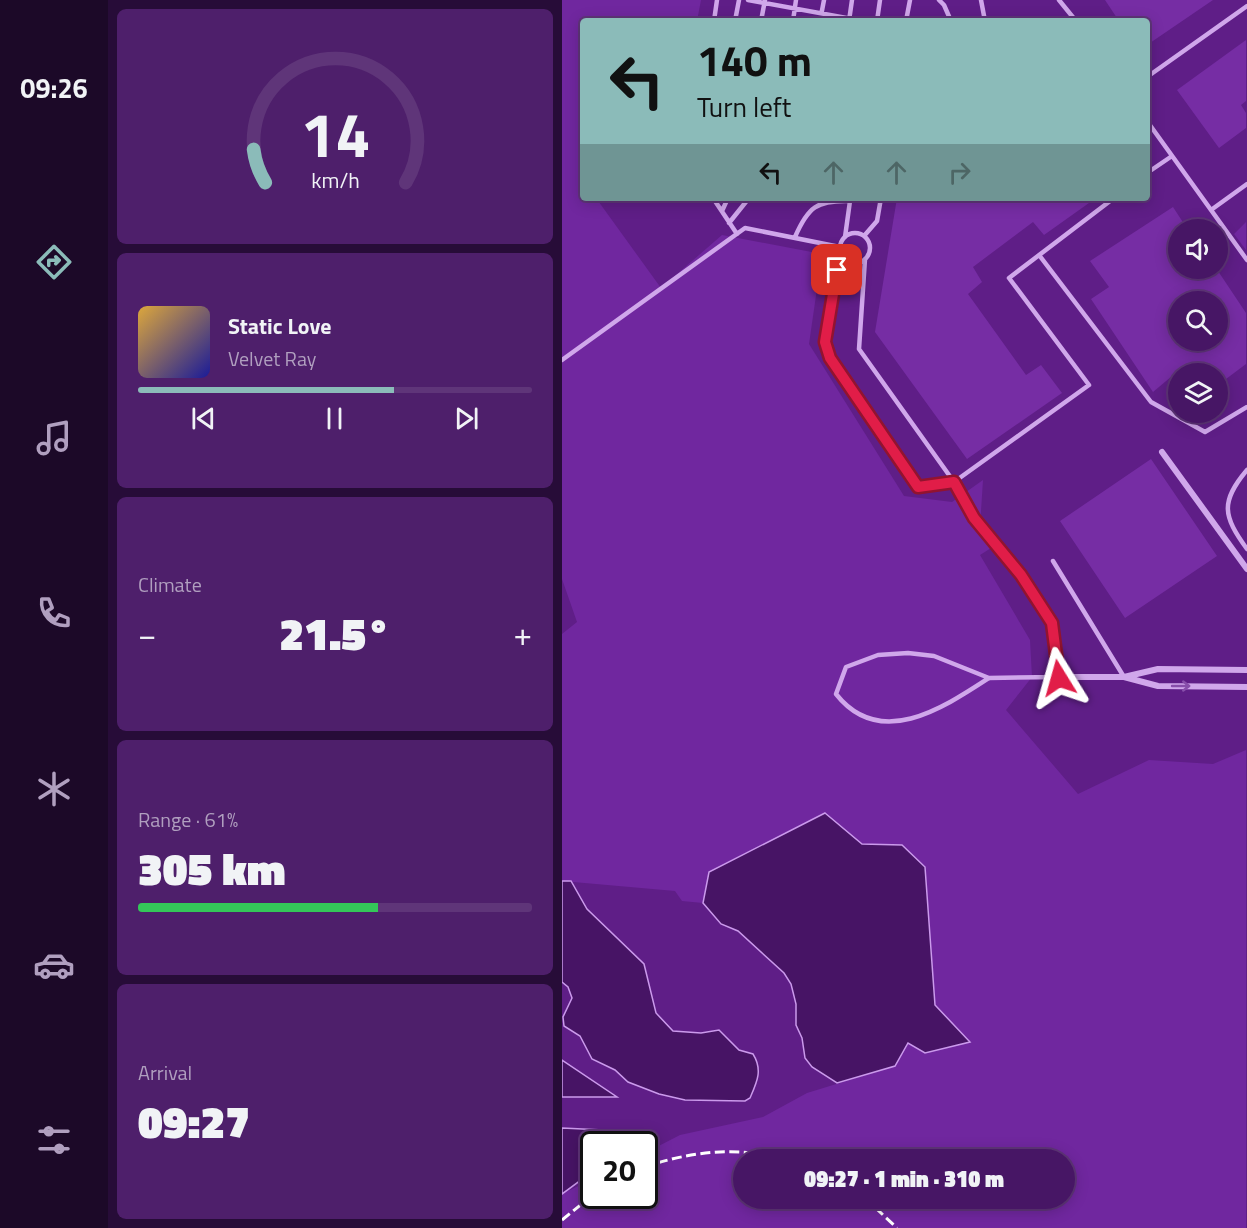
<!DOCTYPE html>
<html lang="en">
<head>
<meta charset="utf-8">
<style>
	:root { --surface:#471665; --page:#4e1f6b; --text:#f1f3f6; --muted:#b09fbf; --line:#5f3579; --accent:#8bbbb9 }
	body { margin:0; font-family:"Titillium Web",sans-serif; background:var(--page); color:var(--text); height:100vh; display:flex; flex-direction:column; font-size:22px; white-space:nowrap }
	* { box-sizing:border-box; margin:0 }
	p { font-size:20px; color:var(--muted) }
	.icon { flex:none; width:33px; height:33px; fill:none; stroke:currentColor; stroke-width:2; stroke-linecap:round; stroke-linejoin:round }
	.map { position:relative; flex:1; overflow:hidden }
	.drawer { display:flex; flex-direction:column; gap:9px; padding:9px; background:#270c38; width:454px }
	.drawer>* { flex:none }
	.hud { position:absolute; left:18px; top:18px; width:570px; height:183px; border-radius:6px; box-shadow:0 3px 15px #0003,0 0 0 2px var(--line); background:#8bbbb9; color:#111; overflow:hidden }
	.buttons { position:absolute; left:606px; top:219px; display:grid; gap:12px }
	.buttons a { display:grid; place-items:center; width:60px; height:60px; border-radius:50%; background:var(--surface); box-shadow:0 3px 15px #0003,0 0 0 2px var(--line); font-size:30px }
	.speed { position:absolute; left:18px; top:1131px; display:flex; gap:12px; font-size:30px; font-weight:700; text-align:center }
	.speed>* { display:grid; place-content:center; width:78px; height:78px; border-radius:50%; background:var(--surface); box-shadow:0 3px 15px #0003,0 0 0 2px var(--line); line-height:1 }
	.speed .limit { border:3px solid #111; border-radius:9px; background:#fff; color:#111 }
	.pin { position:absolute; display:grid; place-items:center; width:51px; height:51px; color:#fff; margin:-26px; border-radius:12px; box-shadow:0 3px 9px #0006 }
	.me { position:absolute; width:66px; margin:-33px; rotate:352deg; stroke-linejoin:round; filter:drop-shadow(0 0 4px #0008) }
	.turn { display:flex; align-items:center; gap:21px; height:126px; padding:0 18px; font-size:27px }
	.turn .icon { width:78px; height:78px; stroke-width:2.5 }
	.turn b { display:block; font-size:42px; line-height:51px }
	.lanes { display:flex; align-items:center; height:57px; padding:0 18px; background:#0003; justify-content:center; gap:30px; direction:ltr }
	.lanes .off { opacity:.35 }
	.big { font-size:45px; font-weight:800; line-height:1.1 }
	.drawer .card { flex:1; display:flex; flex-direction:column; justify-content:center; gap:9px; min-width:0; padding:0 21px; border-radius:9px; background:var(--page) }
	.drawer .dial { align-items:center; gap:0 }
	.dial svg { height:156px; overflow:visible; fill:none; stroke:var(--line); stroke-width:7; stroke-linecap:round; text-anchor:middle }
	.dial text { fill:var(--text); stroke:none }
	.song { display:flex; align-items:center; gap:18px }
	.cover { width:72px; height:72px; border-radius:9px; background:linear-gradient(135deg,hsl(40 70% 55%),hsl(240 70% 35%)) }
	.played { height:6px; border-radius:3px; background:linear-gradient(90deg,var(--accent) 65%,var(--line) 65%) }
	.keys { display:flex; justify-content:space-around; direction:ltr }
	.heat { display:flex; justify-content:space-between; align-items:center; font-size:33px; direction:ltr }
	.charge { height:9px; border-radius:4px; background:linear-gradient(90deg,#34c759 61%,var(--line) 0) }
	.trip { position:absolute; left:171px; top:1149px; width:342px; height:60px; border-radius:30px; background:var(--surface); box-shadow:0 3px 15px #0003,0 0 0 2px var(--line); font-weight:800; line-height:60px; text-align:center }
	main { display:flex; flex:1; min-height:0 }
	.tab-bar { display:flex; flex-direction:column; width:108px; justify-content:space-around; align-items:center; background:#1c0928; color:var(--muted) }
	.tab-bar .icon { width:42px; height:42px }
	.tab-bar .on { color:var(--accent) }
	.tab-bar b { font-size:27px; color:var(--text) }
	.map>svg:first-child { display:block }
</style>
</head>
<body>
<main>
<nav class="tab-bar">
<b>09:26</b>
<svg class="icon on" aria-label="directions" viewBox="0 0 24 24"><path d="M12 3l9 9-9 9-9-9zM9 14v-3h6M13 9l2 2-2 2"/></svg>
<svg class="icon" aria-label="music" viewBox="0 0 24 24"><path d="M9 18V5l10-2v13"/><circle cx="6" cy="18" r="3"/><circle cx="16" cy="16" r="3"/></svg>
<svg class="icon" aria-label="phone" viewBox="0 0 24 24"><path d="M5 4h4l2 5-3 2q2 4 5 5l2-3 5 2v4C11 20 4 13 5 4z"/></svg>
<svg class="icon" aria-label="climate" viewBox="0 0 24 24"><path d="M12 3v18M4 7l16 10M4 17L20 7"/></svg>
<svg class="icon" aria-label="car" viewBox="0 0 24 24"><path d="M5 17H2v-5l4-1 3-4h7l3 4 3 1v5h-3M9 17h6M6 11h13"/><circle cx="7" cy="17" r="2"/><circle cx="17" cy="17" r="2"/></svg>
<svg class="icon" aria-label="filters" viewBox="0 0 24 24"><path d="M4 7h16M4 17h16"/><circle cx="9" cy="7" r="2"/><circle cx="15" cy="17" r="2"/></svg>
</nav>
<section class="drawer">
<div class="card dial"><svg viewBox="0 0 100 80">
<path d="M14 69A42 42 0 1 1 86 69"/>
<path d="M14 69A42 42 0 0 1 8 52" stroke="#8bbbb9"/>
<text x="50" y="56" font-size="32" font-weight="700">14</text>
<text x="50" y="72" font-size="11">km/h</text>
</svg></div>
<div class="card">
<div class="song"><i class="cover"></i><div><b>Static Love</b><p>Velvet Ray</p></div></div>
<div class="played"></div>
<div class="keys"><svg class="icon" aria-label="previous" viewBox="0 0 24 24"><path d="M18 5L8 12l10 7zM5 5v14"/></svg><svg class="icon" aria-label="pause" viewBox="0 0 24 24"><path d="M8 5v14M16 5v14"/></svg><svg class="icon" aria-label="next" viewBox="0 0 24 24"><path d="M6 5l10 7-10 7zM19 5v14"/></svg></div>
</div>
<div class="card"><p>Climate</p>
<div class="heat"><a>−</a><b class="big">21.5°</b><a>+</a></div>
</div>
<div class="card"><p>Range · 61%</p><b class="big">305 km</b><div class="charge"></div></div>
<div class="card"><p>Arrival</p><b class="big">09:27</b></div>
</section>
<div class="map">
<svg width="685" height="1228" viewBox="0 0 685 1228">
	<rect width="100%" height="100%" fill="#5f1e87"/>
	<!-- green -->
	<path fill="#70279f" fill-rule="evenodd" d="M0 0H139L135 21H21V198H34L99 288 160 235 260 254 247 344 342 496 390 502 421 480 418 527 437 543 418 555 468 640 470 677 444 710 516 794 587 760 651 764 684 750V1228H0V1128L81 1132 65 1144H32L31 1171 6 1191 31 1179 32 1196H82L83 1153 118 1135 201 1117 245 1093 333 1066 346 1043 408 1042 373 1005 363 867 340 845 300 844 263 814 147 872 141 903 120 901 113 891 0 881V634L15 622 0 579ZM182 1160H502V1198H182Z
		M684 222V250L672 234Z"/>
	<!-- water -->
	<path fill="#471465" stroke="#cb9aec" stroke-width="1.5" d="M263 813 300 844 340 845 363 867 373 1005 408 1042 363 1053 346 1043 333 1066 275 1083 250 1067 243 1058 240 1038 234 1025V1004L229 984 222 973 176 931 159 924 141 903 147 872Z
		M0 881H9L25 909 82 964 94 1013 111 1031 139 1033 157 1030 177 1050 191 1054C201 1070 195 1082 188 1098L183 1101 123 1100 97 1094 66 1082 53 1070 30 1059 18 1036 2 1026 1 1017 10 998 6 987 0 982Z
		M0 1060 55 1097H0Z
		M0 1128 81 1132 65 1144H32L31 1171 0 1194Z"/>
	<!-- building -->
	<path fill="#762da4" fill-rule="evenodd" d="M543 0H651L585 45V21H557Z
		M684 40V101L679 105 684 113V128L657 148 615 90Z
		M335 198H534L482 235 471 222 411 267 420 282 406 294 464 375 479 365 500 393 405 459 313 332Z
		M611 207 626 230H616V268H654L684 313V364L656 385V374H616V384L610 376 591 392 529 299 547 287 528 261ZM616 302H656V340H616Z
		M589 459 655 556 563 618 498 521Z"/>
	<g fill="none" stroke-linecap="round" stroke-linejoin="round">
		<!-- lane -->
		<path stroke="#d0a7eb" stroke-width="4.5" d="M186 0 301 21
			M377 0 382 5 389 21
			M419 0 423 21
			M497 0 514 21
			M152 21 155 0
			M173 21 177 0
			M199 21 203 0
			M231 21 234 0
			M258 21 262 0
			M287 21 290 0
			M315 21 318 0
			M344 21 348 0
			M585 77 685 6
			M585 121 685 260
			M585 173 610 156
			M151 198 175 234
			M649 210 685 184
			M160 211 166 198
			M167 223 187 198
			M278 248a15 15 0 1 1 30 0a15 15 0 1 1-30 0Z
			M302 236 315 221 319 198
			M233 237C246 207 255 200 288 201
			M283 237 288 201
			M279 252 263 342 269 358 356 487 392 482 412 517 459 575 490 623 497 677 427 678 372 656 346 653 316 655 284 667 274 694C318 750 381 708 427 678
			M477 255 589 402 643 432 685 407
			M303 259 297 349 392 482 527 385 447 278 552 198
			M0 360 183 228 278 247
			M685 470C658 502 661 516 685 549
			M491 561 562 677"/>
		<!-- street -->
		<path stroke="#d0a7eb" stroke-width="6" d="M600 452 685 569
			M497 677H562L596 669 685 670
			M562 677 596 686 685 687"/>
		<!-- rail -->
		<path stroke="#fff" stroke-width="3" stroke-dasharray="10 4.5" stroke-linecap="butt" d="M82 1167C128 1152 176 1145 222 1160
			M303 1198 335 1228
			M0 1220 32 1194"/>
	</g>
	<!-- one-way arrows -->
	<defs><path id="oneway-shaft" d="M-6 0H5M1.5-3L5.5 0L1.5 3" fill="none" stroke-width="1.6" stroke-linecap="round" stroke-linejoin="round" transform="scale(1.5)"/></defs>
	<use stroke="#874eaa" href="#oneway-shaft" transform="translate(619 686)"/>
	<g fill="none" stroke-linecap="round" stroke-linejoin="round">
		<defs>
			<path id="route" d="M275 270 263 342 268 358 356 487 392 482 412 518 459 575 490 623 497 678"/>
		</defs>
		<!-- route casing -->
		<use href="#route" stroke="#92132f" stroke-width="15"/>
		<!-- route -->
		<use href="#route" stroke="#e11d48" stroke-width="10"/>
	</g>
</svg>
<div class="buttons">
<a><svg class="icon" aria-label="sound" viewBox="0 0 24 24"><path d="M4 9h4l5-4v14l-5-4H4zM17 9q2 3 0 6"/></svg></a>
<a><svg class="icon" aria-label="search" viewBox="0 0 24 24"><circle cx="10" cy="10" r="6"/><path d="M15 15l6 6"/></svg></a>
<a><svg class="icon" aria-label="layers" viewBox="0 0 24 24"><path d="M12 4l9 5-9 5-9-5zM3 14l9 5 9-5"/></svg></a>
</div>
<div class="speed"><div class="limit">20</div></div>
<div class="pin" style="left:275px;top:270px;background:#d93025"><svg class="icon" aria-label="arrive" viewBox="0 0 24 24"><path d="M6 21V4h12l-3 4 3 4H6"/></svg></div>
<svg class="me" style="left:497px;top:678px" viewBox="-20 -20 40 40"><path d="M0-17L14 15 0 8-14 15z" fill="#e11d48" stroke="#fff" stroke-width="4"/></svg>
<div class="trip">09:27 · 1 min · 310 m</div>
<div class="hud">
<div class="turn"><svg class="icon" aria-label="left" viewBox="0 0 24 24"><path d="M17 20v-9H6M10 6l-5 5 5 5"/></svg><div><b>140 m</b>Turn left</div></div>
<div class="lanes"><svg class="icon" aria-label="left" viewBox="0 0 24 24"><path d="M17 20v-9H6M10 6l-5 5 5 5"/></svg><svg class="icon off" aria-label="ahead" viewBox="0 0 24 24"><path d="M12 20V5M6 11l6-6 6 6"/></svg><svg class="icon off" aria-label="ahead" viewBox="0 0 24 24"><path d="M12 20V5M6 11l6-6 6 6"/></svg><svg class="icon off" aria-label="right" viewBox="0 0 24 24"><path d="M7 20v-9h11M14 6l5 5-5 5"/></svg></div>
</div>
</div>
</main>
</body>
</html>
